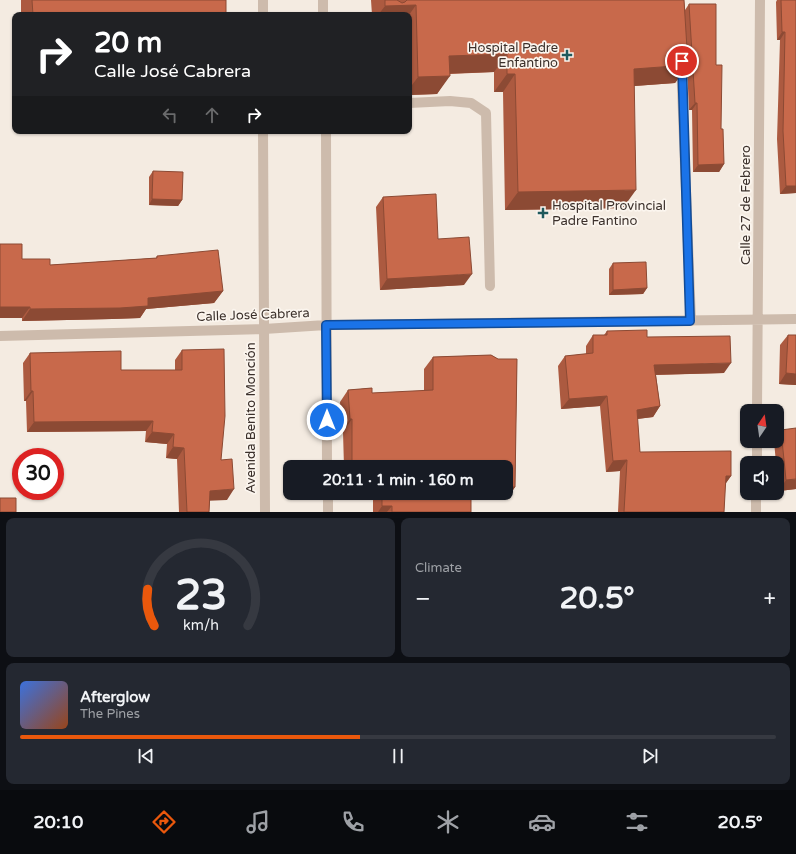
<!DOCTYPE html>
<html lang="en">
<head>
<meta charset="utf-8">
<style>
	:root { --surface:#171b24; --page:#242831; --text:#f1f3f6; --muted:#9ea1a6; --line:#363941; --accent:#ea580c }
	body { margin:0; font-family:"Varela Round",sans-serif; background:var(--page); color:var(--text); height:100vh; display:flex; flex-direction:column; font-size:15px; white-space:nowrap }
	* { box-sizing:border-box; margin:0 }
	p { font-size:13px; color:var(--muted) }
	.icon { flex:none; width:22px; height:22px; fill:none; stroke:currentColor; stroke-width:2; stroke-linecap:round; stroke-linejoin:round }
	.map { position:relative; height:512px; overflow:hidden }
	.side { display:flex; flex-direction:column; gap:6px; padding:6px; background:#0d0f14; flex:1 }
	.side>* { flex:none }
	.hud { position:absolute; left:12px; top:12px; width:400px; height:122px; border-radius:8px; box-shadow:0 1px 3px #0004; background:#202124; color:#fff; overflow:hidden }
	.needle { width:26px; rotate:13deg }
	.controls { position:absolute; left:740px; top:404px; display:grid; gap:8px }
	.controls a { display:grid; place-items:center; width:44px; height:44px; border-radius:8px; background:var(--surface); box-shadow:0 1px 3px #0004; font-size:20px }
	.speed { position:absolute; left:12px; top:448px; display:flex; gap:8px; font-size:20px; font-weight:700; text-align:center }
	.speed>* { display:grid; place-content:center; width:52px; height:52px; border-radius:50%; background:var(--surface); box-shadow:0 1px 3px #0004; line-height:1 }
	.speed .limit { border:6px solid #d22; background:#fff; color:#111 }
	.pin { position:absolute; display:grid; place-items:center; width:34px; height:34px; color:#fff; margin:-17px; border:2px solid #fff; border-radius:50%; box-shadow:0 1px 4px #0007 }
	.me { position:absolute; width:44px; margin:-22px; rotate:0deg; stroke-linejoin:round; filter:drop-shadow(0 0 3px #0008) }
	.turn { display:flex; align-items:center; gap:14px; height:84px; padding:0 16px; font-size:18px }
	.turn .icon { width:52px; height:52px; stroke-width:2.5 }
	.turn b { display:block; font-size:28px; line-height:34px }
	.lanes { display:flex; align-items:center; height:38px; padding:0 16px; background:#0003; justify-content:center; gap:20px; direction:ltr }
	.lanes .off { opacity:.35 }
	.big { font-size:30px; font-weight:800; line-height:1.1 }
	.side .card { flex:1; display:flex; flex-direction:column; justify-content:center; gap:6px; min-width:0; padding:0 14px; border-radius:8px; background:var(--page) }
	.side .dial { align-items:center; gap:0 }
	.dial svg { height:104px; overflow:visible; fill:none; stroke:var(--line); stroke-width:7; stroke-linecap:round; text-anchor:middle }
	.dial text { fill:var(--text); stroke:none }
	.song { display:flex; align-items:center; gap:12px }
	.cover { width:48px; height:48px; border-radius:6px; background:linear-gradient(135deg,hsl(220 70% 55%),hsl(20 70% 35%)) }
	.played { height:4px; border-radius:2px; background:linear-gradient(90deg,var(--accent) 45%,var(--line) 45%) }
	.keys { display:flex; justify-content:space-around; direction:ltr }
	.heat { display:flex; justify-content:space-between; align-items:center; font-size:22px; direction:ltr }
	.side .tiles { flex:1; display:grid; gap:6px; grid-template-columns:1fr 1fr }
	.card:last-child { grid-column:span 2 }
	.trip { position:absolute; left:283px; top:460px; width:230px; height:40px; border-radius:8px; background:var(--surface); box-shadow:0 1px 3px #0004; font-weight:800; line-height:40px; text-align:center }
	.tabs { display:flex; height:64px; justify-content:space-around; align-items:center; background:#090b0e; color:var(--muted) }
	.tabs .icon { width:28px; height:28px }
	.tabs .selected { color:var(--accent) }
	.tabs b { font-size:18px; color:var(--text) }
	.map>svg:first-child { display:block }
</style>
</head>
<body>
<div class="map">
<svg width="796" height="512" viewBox="0 0 796 512">
	<rect width="100%" height="100%" fill="#f4ebe1"/>
	<g fill="none" stroke-linecap="round" stroke-linejoin="round">
		<!-- minor -->
		<path stroke="#cdbbac" stroke-width="10" d="M263 0V15
			M323 0V15
			M681 61 691 321
			M409 103 450 101 471 103 486 113 490 286
			M263 131 265 512
			M326 131 327 467
			M0 336 264 329 326 325 796 319
			M757 411 760 0
			M757 463V441
			M328 493V512
			M756 512V493"/>
	</g>
	<!-- wall -->
	<path fill="#ac5a40" d="M21 0H226V15H21Z
		M371 0H684L685 10 689 4 716 65 724 164 719 172H693L692 110H689L687 66 675 83 634 86 623 208 505 210 503 92H494V72L450 74 437 94 409 95V15H372Z
		M777 0H796V193L780 194 777 139 780 40H777L776 2Z
		M153 171 182 200 178 206 149 205V177Z
		M383 197 438 239 464 285 380 290 376 207Z
		M0 244 22 259 50 265 156 258 157 256 223 291 214 303 146 309 140 318 112 319 22 321V318H0Z
		M613 263 647 288 643 294 609 295V269Z
		M607 331 647 337 724 373 656 375 660 406 653 417 637 419 640 452 731 476 725 484 724 512H618L620 471 606 472 600 406 561 409 558 366 565 356 586 354V346L593 335H604Z
		M788 335 796 385 779 384 780 345Z
		M182 350 221 460 227 500H210L209 512H179L177 459 166 458 167 444 145 442 146 431 27 432 26 401H24L23 363 30 353 121 370H175V360Z
		M491 355 498 359H517L515 487 507 499H471V512H373V493H506V467H344L343 432H342L340 402 348 390 372 388V393L424 391V369L433 357Z
		M781 430 796 489 779 491 777 472V463H776L774 441H777V435Z"/>
	<!-- shaded-wall -->
	<path fill="#8c4a34" d="M416 5 409 15H378L385 6Z
		M782 32H785L780 40H777Z
		M507 54 494 72 436 74 449 56Z
		M688 65 675 83 621 87 634 69Z
		M507 74H515L503 92H494Z
		M450 76 437 94 409 95V89L418 77Z
		M695 103H697L692 110H689Z
		M139 131H218L216 133 138 134Z
		M724 164 719 172H693L698 165Z
		M786 186H796V193L780 194Z
		M636 190 623 208 505 210 518 192Z
		M152 199 182 200 178 206 149 205Z
		M472 274 464 285 380 290 387 279Z
		M647 288 643 294 609 295 613 290Z
		M223 291 214 303 146 309 140 318 112 319 22 321 30 309Z
		M0 307H30L22 318H0Z
		M731 363 724 373 647 375 654 365Z
		M786 373 796 374V385L779 384Z
		M31 391H33L26 401H24Z
		M607 396 600 406 561 409 569 399Z
		M660 406 653 417 629 420 637 410Z
		M350 419H352L343 432H342Z
		M153 421 146 431 27 432 34 422Z
		M152 432 174 434 167 444 145 442Z
		M173 447 184 448 177 459 166 458Z
		M627 460 620 471 606 472 613 461Z
		M726 476H731L724 486Z
		M796 479V489L779 491 786 480Z
		M506 487H515L507 499H463L467 493H506Z
		M234 489 227 500 203 501 210 491Z
		M382 506H392L387 512H378Z"/>
	<!-- building -->
	<path fill="#c8694b" stroke="#8c4a34" d="M32 0H226V15H33Z
		M385 0H397L402 3 405 2 407 0H684L688 65 634 69 636 190 518 192 515 74H507V54L449 56 450 76 418 77 416 5 385 6Z
		M781 0H796V186H786L783 131 785 32H782Z
		M689 4H716V65H722L721 129H723L724 164 698 165 697 103H695Z
		M153 171 183 172 182 200 152 199Z
		M436 194 438 239 469 237 472 274 387 279 383 197Z
		M0 244H22V259H50V265L157 258V256L218 250 223 291 148 298V306L120 308 30 309V307H0Z
		M646 262 647 288 613 290V263Z
		M647 330V337L730 336 731 363 654 365 660 406 637 410 640 452 731 451V476H726L724 512H624L627 460 613 461 607 396 569 399 565 356 593 353V335H607V331Z
		M788 335H796V374L786 373Z
		M224 349 225 416 221 460 232 459 234 489 210 491 209 512H187L184 448 173 447 174 434 152 432 153 421 34 422 33 391H31L30 353 121 351V370H182V350Z
		M491 355 498 359H517L515 487H506V467H352V419H350L348 390 372 388V393L433 390V357Z
		M796 428V479L786 480 781 430Z
		M382 493H471V512H392V506H382Z
		M0 498H16V512H0Z"/>
	<g fill="none" stroke-linecap="round" stroke-linejoin="round">
		<defs>
			<path id="route" d="M327 420 326 325 690 321 682 61"/>
		</defs>
		<!-- route casing -->
		<use href="#route" stroke="#114b97" stroke-width="10"/>
		<!-- route -->
		<use href="#route" stroke="#1a73e8" stroke-width="7"/>
	</g>
	<!-- markers -->
	<g fill="#1f5a5e" stroke="#fbf5ee" stroke-width="1.5">
		<path d="M565 49h4v4h4v4h-4v4h-4v-4h-4v-4h4z"/>
		<path d="M541 207h4v4h4v4h-4v4h-4v-4h-4v-4h4z"/>
	</g>
	<g text-anchor="middle" dominant-baseline="central" stroke-width="3.5" stroke-linejoin="round" paint-order="stroke">
		<!-- poi labels -->
		<g font-size="13" fill="#3b302b" stroke="#fbf5ee" text-anchor="end">
			<text x="558" y="48">Hospital Padre<tspan x="558" dy="15">Enfantino</tspan></text>
			<text x="552" y="206" text-anchor="start">Hospital Provincial<tspan x="552" dy="15">Padre Fantino</tspan></text>
		</g>
		<!-- street labels -->
		<g font-size="13" fill="#3b302b" stroke="#fbf5ee">
			<text transform="translate(746 205) rotate(-90)">Calle 27 de Febrero</text>
			<text transform="translate(253 315) rotate(-2)">Calle José Cabrera</text>
			<text transform="translate(251 418) rotate(-90)">Avenida Benito Monción</text>
		</g>
	</g>
</svg>
<div class="controls">
<a><svg class="needle" viewBox="-14 -14 28 28"><path d="M0-13l5 13h-10z" fill="#e53935"/><path d="M0 13l5-13h-10z" fill="#9ea1a6"/></svg></a>
<a><svg class="icon" aria-label="sound" viewBox="0 0 24 24"><path d="M4 9h4l5-4v14l-5-4H4zM17 9q2 3 0 6"/></svg></a>
</div>
<div class="speed"><div class="limit">30</div></div>
<div class="pin" style="left:682px;top:61px;background:#d93025"><svg class="icon" aria-label="arrive" viewBox="0 0 24 24"><path d="M6 21V4h12l-3 4 3 4H6"/></svg></div>
<svg class="me" style="left:327px;top:420px" viewBox="-20 -20 40 40"><circle r="17" fill="#1a73e8" stroke="#fff" stroke-width="3"/><path d="M0-11L8 9 0 5-8 9z" fill="#fff"/></svg>
<div class="trip">20:11 · 1 min · 160 m</div>
<div class="hud">
<div class="turn"><svg class="icon" aria-label="right" viewBox="0 0 24 24"><path d="M7 20v-9h11M14 6l5 5-5 5"/></svg><div><b>20 m</b>Calle José Cabrera</div></div>
<div class="lanes"><svg class="icon off" aria-label="left" viewBox="0 0 24 24"><path d="M17 20v-9H6M10 6l-5 5 5 5"/></svg><svg class="icon off" aria-label="ahead" viewBox="0 0 24 24"><path d="M12 20V5M6 11l6-6 6 6"/></svg><svg class="icon" aria-label="right" viewBox="0 0 24 24"><path d="M7 20v-9h11M14 6l5 5-5 5"/></svg></div>
</div>
</div>
<section class="side">
<div class="tiles">
<div class="card dial"><svg viewBox="0 0 100 80">
<path d="M14 69A42 42 0 1 1 86 69"/>
<path d="M14 69A42 42 0 0 1 9 41" stroke="#ea580c"/>
<text x="50" y="56" font-size="32" font-weight="700">23</text>
<text x="50" y="72" font-size="11">km/h</text>
</svg></div>
<div class="card"><p>Climate</p>
<div class="heat"><a>−</a><b class="big">20.5°</b><a>+</a></div>
</div>
<div class="card">
<div class="song"><i class="cover"></i><div><b>Afterglow</b><p>The Pines</p></div></div>
<div class="played"></div>
<div class="keys"><svg class="icon" aria-label="previous" viewBox="0 0 24 24"><path d="M18 5L8 12l10 7zM5 5v14"/></svg><svg class="icon" aria-label="pause" viewBox="0 0 24 24"><path d="M8 5v14M16 5v14"/></svg><svg class="icon" aria-label="next" viewBox="0 0 24 24"><path d="M6 5l10 7-10 7zM19 5v14"/></svg></div>
</div>
</div>
</section>
<nav class="tabs">
<b>20:10</b>
<svg class="icon selected" aria-label="directions" viewBox="0 0 24 24"><path d="M12 3l9 9-9 9-9-9zM9 14v-3h6M13 9l2 2-2 2"/></svg>
<svg class="icon" aria-label="music" viewBox="0 0 24 24"><path d="M9 18V5l10-2v13"/><circle cx="6" cy="18" r="3"/><circle cx="16" cy="16" r="3"/></svg>
<svg class="icon" aria-label="phone" viewBox="0 0 24 24"><path d="M5 4h4l2 5-3 2q2 4 5 5l2-3 5 2v4C11 20 4 13 5 4z"/></svg>
<svg class="icon" aria-label="climate" viewBox="0 0 24 24"><path d="M12 3v18M4 7l16 10M4 17L20 7"/></svg>
<svg class="icon" aria-label="car" viewBox="0 0 24 24"><path d="M5 17H2v-5l4-1 3-4h7l3 4 3 1v5h-3M9 17h6M6 11h13"/><circle cx="7" cy="17" r="2"/><circle cx="17" cy="17" r="2"/></svg>
<svg class="icon" aria-label="filters" viewBox="0 0 24 24"><path d="M4 7h16M4 17h16"/><circle cx="9" cy="7" r="2"/><circle cx="15" cy="17" r="2"/></svg>
<b>20.5°</b>
</nav>
</body>
</html>
